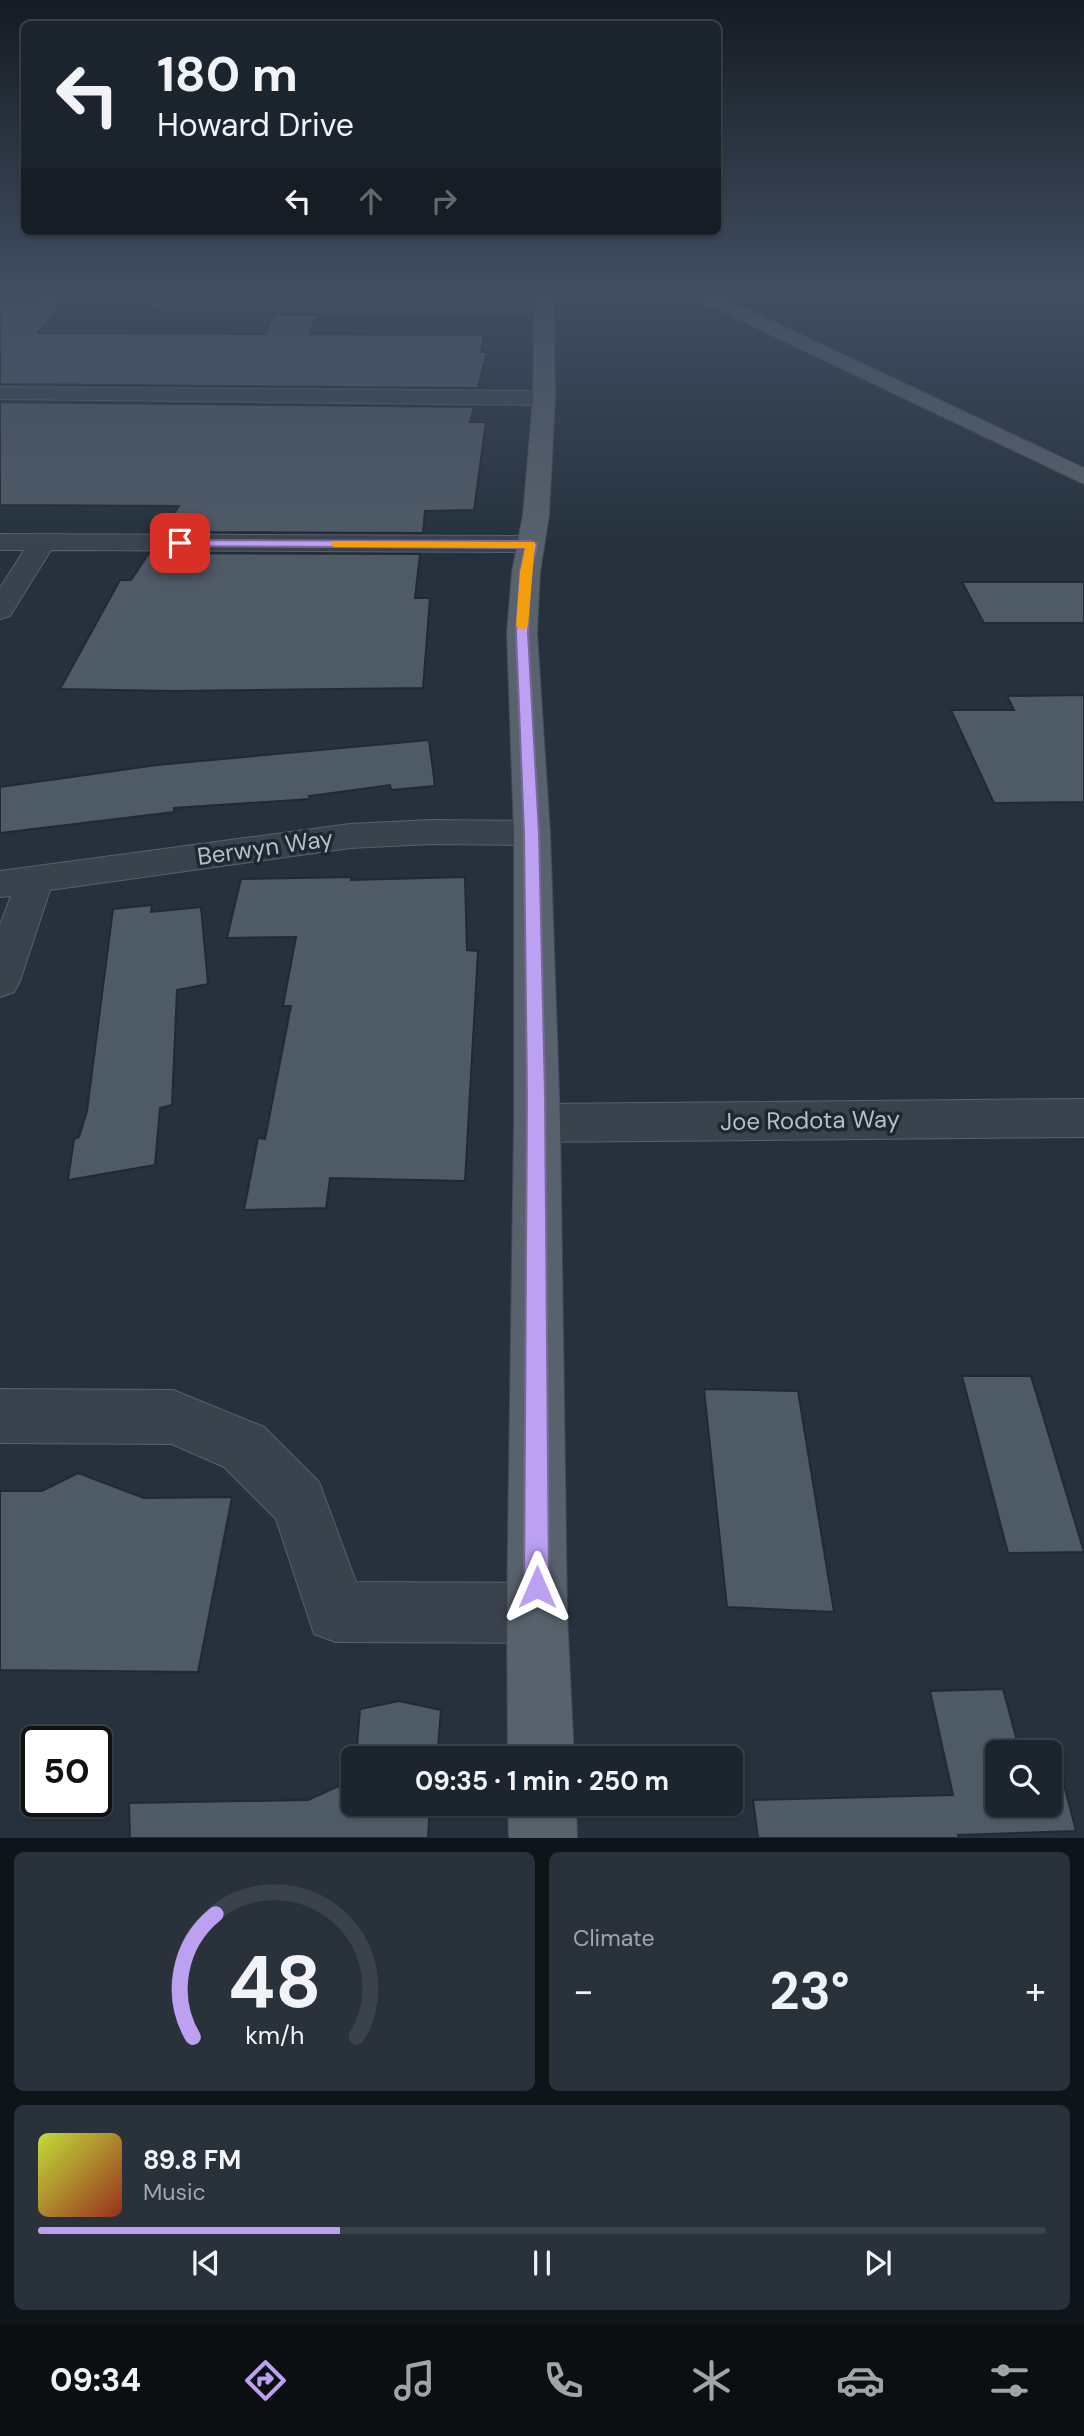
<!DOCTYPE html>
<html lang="en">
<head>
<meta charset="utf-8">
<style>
	:root { --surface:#1c252e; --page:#29313a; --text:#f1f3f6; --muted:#a0a5aa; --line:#3a424a; --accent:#bca0f2 }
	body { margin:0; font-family:"DM Sans",sans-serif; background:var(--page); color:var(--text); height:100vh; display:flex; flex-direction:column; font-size:26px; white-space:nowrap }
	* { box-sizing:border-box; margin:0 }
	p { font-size:23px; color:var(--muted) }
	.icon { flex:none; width:38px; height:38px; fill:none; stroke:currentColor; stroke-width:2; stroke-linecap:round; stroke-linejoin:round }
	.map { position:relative; height:1838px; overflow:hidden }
	.drawer { display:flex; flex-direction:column; gap:14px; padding:14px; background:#0f1419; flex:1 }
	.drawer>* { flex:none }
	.hud { position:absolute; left:21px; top:21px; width:700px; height:214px; border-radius:10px; box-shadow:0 2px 5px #0004,0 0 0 2px var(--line); background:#1c252e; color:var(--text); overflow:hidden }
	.fabs { position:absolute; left:985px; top:1740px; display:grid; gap:14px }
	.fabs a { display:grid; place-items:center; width:77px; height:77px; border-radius:10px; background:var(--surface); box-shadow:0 2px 5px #0004,0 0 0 2px var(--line); font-size:35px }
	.speed { position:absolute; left:21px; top:1726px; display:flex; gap:14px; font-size:35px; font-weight:700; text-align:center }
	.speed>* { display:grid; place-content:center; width:91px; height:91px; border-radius:50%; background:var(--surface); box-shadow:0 2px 5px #0004,0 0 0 2px var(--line); line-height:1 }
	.speed .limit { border:4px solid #111; border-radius:10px; background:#fff; color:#111 }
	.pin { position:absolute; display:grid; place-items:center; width:60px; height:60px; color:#fff; margin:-30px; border-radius:14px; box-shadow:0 4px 10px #0006 }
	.me { position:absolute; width:77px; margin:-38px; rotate:0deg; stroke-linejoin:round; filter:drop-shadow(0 0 5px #0008) }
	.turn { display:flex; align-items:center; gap:24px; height:147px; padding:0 21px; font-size:32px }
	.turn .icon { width:91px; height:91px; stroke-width:2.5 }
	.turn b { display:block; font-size:49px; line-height:60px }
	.lanes { display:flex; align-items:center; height:66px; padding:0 21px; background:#0003; justify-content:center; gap:35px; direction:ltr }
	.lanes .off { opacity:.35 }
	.big { font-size:52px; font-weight:700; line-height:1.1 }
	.drawer .widget { flex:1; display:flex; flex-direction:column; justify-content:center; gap:10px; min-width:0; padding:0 24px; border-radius:10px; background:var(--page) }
	.drawer .dial { align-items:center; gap:0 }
	.dial svg { height:182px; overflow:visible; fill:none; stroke:var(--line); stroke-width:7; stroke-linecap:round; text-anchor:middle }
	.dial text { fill:var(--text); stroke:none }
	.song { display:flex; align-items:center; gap:21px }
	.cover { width:84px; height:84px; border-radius:10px; background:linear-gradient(135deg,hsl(70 70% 55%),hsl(10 70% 35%)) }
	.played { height:7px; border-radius:4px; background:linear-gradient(90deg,var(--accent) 30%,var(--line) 30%) }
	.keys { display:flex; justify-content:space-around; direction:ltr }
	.heat { display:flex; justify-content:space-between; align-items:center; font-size:38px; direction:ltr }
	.drawer .tiles { flex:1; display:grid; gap:14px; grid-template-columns:1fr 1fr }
	.widget:last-child { grid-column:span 2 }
	.trip { position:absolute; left:341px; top:1746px; width:402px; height:70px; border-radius:10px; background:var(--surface); box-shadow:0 2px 5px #0004,0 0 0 2px var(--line); font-weight:700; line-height:70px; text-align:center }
	.tab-bar { display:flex; height:112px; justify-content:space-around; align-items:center; background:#0b0f12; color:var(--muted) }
	.tab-bar .icon { width:49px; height:49px }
	.tab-bar .on { color:var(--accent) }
	.tab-bar b { font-size:32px; color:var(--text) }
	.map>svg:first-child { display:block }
</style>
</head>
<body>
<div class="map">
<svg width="1084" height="1838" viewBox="0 0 1084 1838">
	<rect width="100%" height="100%" fill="#26313d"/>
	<!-- building -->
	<path fill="#4f5a67" stroke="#212a34" stroke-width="2" d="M288 290H328L325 297H284Z
		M64 295 60 300H65L38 333 265 334 275 314 317 315 309 334 484 335 481 352H487L478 388 0 384V296Z
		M0 402 474 407 470 422H486L474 510 425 511 423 533 162 532 179 506 0 505Z
		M149 553 420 554 415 598H430L423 688 173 691 60 689 120 580H131Z
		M962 582H1084V623H984Z
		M1084 695V802L994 803 951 710H1014L1007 696Z
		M429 740 435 786 391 790 390 785 309 796 310 799 174 808V812L0 833V787L157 765Z
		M352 877 351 880 465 877 467 950 478 951 465 1181 330 1178 326 1208 244 1210 258 1138 265 1139 291 1006H283L296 937 227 938 241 879Z
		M152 905 151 912 201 907 208 984 177 990 172 1105 160 1108 155 1165 68 1180 74 1139 79 1137 87 1111 113 909Z
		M962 1376H1031L1084 1552 1008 1553Z
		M704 1389 798 1391 834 1612 727 1607Z
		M78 1473 144 1498 232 1497 198 1672 0 1670V1491H42Z
		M1003 1689 1020 1752H998V1804H1050V1762H1058L1076 1831 958 1835 959 1838H758L753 1800 953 1795 930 1691Z
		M399 1701 441 1710 437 1759H356L360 1709Z
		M354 1779V1804H434V1807H430L428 1838H130L129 1803 308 1800Z"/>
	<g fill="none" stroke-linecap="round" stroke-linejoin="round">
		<defs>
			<path id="minor" d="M100 290H137L200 299 544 302 553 308 544 314 200 311 161 307 103 294Z
				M0 387 544 391 552 393 555 398 552 403 544 405 0 399Z
				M0 534 531 536 540 538 544 544 540 550 531 552 51 550 10 616 0 619V588L24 550H0Z
				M431 820 532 821 545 824 550 833 545 842 532 845 431 844 350 848 50 890 20 981 14 992 0 997V925L11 896 0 897V871L350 824Z
				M1084 1099V1137L537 1142 521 1137 514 1123 521 1109 537 1104Z
				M0 1389 173 1390 264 1427 319 1482 356 1582 537 1583 559 1591 567 1613 559 1635 537 1643 336 1642 314 1634 276 1519 224 1467 172 1444 0 1443Z"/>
			<path id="major" d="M535 290H553L555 398 549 515 540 572 537 633 550 833 560 1123 567 1613 574 1759H508L507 1613 514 1123V833L507 633 512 572 523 515 533 398Z
				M682 290H706L1084 468V484L685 294Z
				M508 1804H576L577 1838H509Z"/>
		</defs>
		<!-- minor casing -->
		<use href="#minor" stroke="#58616b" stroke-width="2"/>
		<!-- major casing -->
		<use href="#major" stroke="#434c56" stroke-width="2"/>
		<!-- minor -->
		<use href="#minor" fill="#3a434d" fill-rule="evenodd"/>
		<!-- major -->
		<use href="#major" fill="#58626d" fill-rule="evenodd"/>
	</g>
	<!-- sky -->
	<linearGradient id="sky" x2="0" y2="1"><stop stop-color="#151b22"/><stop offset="0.53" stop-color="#414e62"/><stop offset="1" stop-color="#414e62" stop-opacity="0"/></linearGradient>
	<rect width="1084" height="548" fill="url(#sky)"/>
	<!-- route -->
	<path fill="#bca0f2" stroke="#7a689d" stroke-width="2" d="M180 540 531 541 537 544 531 572 528 633 539 833 545 1096 549 1587 546 1595 537 1599 528 1595 524 1587 527 1096 524 833 516 633 520 572 525 548 176 546 174 543Z"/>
	<!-- slow -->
	<path fill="#f59e0b" d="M331 541 535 542 528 626 522 630 516 626 520 572 525 548 335 547 331 546Z"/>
	<g text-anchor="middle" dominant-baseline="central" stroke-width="7" stroke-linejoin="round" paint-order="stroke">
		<!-- street labels -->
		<g font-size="24" fill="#b6bec8" stroke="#1f2832">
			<text transform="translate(265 847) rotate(-8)">Berwyn Way</text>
			<text transform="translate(810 1120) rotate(-1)">Joe Rodota Way</text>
		</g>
	</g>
</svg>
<div class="fabs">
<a><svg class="icon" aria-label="search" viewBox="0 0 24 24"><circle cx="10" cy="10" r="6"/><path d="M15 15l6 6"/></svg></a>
</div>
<div class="speed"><div class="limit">50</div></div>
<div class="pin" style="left:180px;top:543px;background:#d93025"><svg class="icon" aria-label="arrive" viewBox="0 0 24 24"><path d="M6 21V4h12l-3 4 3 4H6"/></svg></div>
<svg class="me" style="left:537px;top:1587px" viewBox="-20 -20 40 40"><path d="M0-17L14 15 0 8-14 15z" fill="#bca0f2" stroke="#fff" stroke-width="4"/></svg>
<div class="trip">09:35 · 1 min · 250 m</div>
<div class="hud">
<div class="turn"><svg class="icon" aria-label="left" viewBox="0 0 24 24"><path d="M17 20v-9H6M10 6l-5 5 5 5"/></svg><div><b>180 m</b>Howard Drive</div></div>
<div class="lanes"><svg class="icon" aria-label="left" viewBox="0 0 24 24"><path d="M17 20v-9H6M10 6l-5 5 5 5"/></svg><svg class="icon off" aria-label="ahead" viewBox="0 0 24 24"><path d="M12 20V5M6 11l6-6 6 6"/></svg><svg class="icon off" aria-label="right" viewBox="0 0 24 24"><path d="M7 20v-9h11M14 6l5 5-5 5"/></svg></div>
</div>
</div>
<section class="drawer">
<div class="tiles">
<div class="widget dial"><svg viewBox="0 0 100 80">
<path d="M14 69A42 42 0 1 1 86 69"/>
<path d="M14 69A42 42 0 0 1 24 15" stroke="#bca0f2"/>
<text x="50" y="56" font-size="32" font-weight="700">48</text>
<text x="50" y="72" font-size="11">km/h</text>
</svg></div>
<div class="widget"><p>Climate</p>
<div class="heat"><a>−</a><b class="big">23°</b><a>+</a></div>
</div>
<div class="widget">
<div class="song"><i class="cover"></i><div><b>89.8 FM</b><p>Music</p></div></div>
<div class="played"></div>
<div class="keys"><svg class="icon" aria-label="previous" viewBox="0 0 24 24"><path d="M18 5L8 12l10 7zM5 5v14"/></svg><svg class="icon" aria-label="pause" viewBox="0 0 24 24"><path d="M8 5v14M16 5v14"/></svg><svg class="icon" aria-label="next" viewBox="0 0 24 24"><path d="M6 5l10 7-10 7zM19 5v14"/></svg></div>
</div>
</div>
</section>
<nav class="tab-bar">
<b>09:34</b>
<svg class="icon on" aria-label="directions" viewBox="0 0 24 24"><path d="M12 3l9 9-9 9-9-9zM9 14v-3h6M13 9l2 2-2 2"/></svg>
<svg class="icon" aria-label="music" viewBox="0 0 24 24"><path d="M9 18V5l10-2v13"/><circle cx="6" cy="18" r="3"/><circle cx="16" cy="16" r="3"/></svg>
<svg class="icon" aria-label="phone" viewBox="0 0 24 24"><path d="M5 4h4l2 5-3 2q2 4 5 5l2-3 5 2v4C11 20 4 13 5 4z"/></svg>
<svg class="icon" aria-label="climate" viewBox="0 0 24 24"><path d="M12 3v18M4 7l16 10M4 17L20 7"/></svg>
<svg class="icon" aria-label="car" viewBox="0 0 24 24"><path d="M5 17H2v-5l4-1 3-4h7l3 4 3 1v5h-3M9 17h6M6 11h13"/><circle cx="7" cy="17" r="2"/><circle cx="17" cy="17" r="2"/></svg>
<svg class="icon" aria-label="filters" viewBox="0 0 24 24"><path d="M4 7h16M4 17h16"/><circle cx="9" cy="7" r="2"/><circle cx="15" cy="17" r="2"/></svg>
</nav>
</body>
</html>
